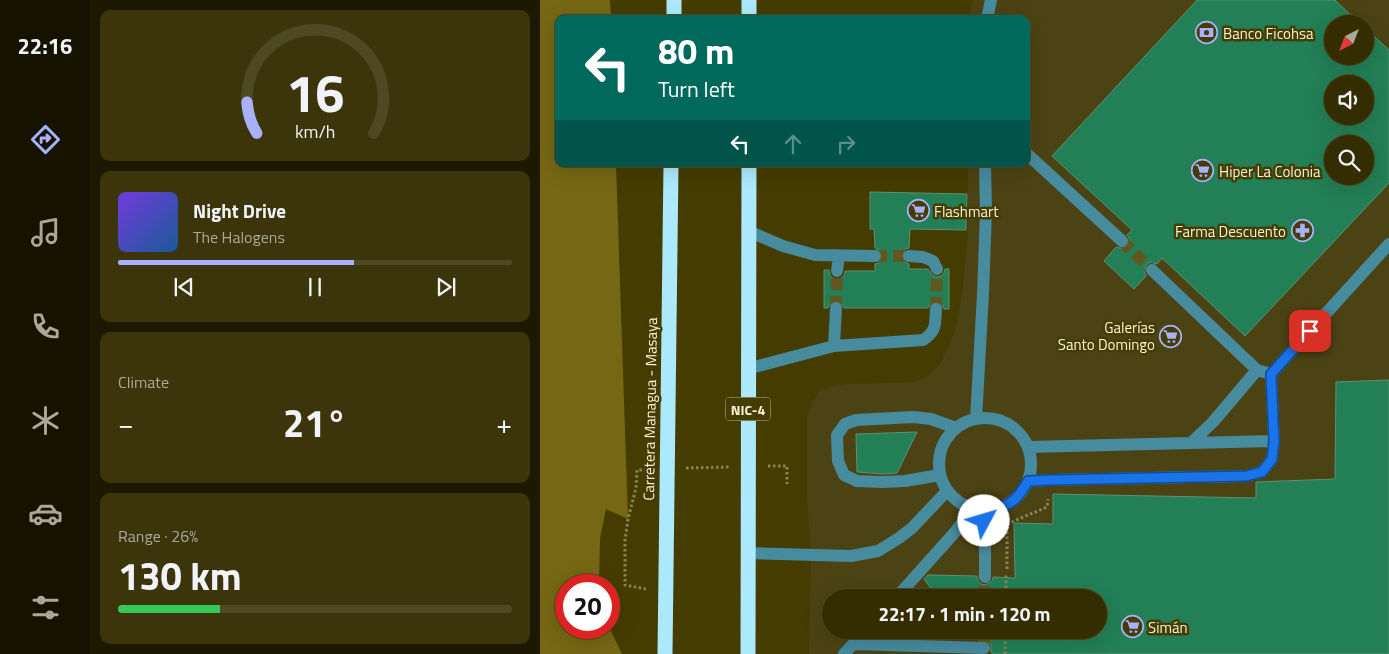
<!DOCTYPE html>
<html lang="en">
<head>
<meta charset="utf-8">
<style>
	:root { --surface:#342d01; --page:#3c350b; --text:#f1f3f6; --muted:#a9a899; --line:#4e4923; --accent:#a9b0fc }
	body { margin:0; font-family:"Titillium Web",sans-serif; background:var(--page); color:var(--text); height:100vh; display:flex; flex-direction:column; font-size:19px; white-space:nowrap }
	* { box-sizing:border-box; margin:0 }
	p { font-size:16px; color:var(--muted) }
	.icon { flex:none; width:28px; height:28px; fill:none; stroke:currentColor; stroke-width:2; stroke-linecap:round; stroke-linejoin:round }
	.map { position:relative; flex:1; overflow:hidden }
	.side { display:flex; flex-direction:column; gap:10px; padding:10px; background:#1d1901; width:450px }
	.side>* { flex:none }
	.guide { position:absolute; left:15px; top:15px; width:475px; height:152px; border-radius:10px; box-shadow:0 5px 20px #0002,0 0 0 1px var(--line); background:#00695c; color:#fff; overflow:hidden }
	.needle { width:32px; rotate:222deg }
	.controls { position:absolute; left:784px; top:15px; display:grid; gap:10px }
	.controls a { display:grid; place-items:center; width:50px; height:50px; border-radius:50%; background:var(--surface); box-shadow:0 5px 20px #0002,0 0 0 1px var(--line); font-size:25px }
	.speed { position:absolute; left:15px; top:574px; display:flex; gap:10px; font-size:25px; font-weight:700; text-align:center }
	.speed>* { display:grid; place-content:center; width:65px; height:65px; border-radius:50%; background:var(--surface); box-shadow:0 5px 20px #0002,0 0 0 1px var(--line); line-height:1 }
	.speed .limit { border:8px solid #d22; background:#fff; color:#111 }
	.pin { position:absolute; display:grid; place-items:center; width:42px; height:42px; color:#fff; margin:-21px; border-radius:10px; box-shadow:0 2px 8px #0006 }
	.me { position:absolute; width:55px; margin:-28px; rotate:51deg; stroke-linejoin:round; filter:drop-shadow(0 0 4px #0008) }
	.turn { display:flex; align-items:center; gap:18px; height:105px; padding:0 20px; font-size:22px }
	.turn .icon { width:65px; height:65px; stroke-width:2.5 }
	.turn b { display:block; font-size:35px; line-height:42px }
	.lanes { display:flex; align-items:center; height:48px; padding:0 20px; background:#0003; justify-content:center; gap:25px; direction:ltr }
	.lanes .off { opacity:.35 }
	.big { font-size:38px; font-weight:700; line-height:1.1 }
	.side .tile { flex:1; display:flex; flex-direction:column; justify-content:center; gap:8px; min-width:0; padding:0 18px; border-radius:10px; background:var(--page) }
	.side .dial { align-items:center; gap:0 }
	.dial svg { height:130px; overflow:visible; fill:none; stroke:var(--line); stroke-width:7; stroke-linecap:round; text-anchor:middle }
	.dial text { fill:var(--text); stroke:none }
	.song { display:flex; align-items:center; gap:15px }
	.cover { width:60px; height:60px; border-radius:8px; background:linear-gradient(135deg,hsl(260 70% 55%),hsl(210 70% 35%)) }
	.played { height:5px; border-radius:2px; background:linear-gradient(90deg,var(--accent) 60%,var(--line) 60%) }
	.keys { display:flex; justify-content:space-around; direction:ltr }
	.heat { display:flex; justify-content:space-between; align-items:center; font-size:28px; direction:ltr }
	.charge { height:8px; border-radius:4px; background:linear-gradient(90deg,#34c759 26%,var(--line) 0) }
	.trip { position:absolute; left:282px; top:589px; width:285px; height:50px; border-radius:25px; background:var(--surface); box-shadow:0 5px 20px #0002,0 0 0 1px var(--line); font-weight:700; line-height:50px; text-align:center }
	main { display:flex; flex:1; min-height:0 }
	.dock { display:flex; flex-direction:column; width:90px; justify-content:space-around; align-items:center; background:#151200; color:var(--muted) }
	.dock .icon { width:35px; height:35px }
	.dock .on { color:var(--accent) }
	.dock b { font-size:22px; color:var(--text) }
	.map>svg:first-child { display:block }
</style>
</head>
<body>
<main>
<nav class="dock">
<b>22:16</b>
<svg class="icon on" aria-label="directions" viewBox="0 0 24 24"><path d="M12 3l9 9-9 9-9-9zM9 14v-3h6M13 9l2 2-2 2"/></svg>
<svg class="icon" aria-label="music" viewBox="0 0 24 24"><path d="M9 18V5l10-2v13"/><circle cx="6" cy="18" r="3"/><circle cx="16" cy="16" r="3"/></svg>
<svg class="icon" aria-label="phone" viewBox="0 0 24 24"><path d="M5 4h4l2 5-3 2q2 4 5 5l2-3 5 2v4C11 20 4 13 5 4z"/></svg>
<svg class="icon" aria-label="climate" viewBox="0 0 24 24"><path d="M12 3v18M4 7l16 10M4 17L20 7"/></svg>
<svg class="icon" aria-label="car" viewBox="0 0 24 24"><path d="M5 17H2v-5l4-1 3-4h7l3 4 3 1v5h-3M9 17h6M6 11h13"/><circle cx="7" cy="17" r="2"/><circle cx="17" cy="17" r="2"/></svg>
<svg class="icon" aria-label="filters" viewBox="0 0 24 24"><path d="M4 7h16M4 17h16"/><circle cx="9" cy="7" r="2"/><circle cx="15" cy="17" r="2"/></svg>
</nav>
<section class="side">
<div class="tile dial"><svg viewBox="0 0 100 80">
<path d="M14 69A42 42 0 1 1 86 69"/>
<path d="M14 69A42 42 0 0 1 8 50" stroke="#a9b0fc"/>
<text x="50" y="56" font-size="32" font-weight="700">16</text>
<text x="50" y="72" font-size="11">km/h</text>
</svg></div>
<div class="tile">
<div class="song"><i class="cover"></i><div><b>Night Drive</b><p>The Halogens</p></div></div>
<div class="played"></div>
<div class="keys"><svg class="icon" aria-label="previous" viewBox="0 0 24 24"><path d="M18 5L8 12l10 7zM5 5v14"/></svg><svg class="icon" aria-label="pause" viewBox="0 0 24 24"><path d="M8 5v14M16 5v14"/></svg><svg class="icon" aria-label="next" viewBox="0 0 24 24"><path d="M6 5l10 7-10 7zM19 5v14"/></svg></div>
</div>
<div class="tile"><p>Climate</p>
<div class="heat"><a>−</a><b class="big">21°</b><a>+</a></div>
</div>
<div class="tile"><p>Range · 26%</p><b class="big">130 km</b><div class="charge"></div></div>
</section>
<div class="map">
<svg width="849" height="654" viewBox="0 0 849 654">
	<rect width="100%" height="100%" fill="#453c01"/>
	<!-- built -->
	<path fill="#4c4314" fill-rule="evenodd" d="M433 0H849V654H269L271 555 267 500V417L273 401 279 391 292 386 306 384 374 382 388 376 400 364 409 346 417 325 423 287 428 232V164H486V19H428ZM792 24H825V56H792ZM792 84H825V116H792ZM792 144H825V176H792ZM291 598H559V630H291Z"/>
	<!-- green -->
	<path fill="#756714" d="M0 0H70L71 19H19V164H76L88 519 66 509 60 538 59 585H26V628L69 627 82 654H0Z"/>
	<!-- building -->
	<path fill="#237f55" stroke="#5c9174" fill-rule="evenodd" d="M657 0H795L820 24H792V56H825V28L849 50V183L705 336 622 258 617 264 610 262 606 265 604 272 606 276 594 289 564 261 576 247 584 249 588 246 590 239 587 235 592 230 512 156ZM792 84H825V116H792ZM792 144H825V176H792Z
		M330 192 427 194 426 230 370 229 369 248 365 249 361 255 362 259 364 262 369 264V269H388L392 275 396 277 401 276 404 273 405 269H409V309H404L401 302 396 301 390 304 388 308H304L301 302 296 300 290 303 288 308H284V270H289L290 275 292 278 300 279 304 276 305 271H335V264L339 263 342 260 343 256 342 252 335 248 334 229H330Z
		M849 380V654H453L451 652V645L449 641 438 640 428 630H559V598H398L384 579 388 575 437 576 438 581 441 584 445 585 452 581 453 577 475 578 474 523 513 524V494L716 498V482L795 479 796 382Z
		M377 432 357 473 342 474 317 472 316 434Z"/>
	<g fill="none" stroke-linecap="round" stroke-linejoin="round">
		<!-- minor-tunnel -->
		<path stroke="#605721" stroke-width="12" stroke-dasharray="12 6" stroke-linecap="butt" d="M582 241 612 270
			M335 256H369
			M296 308 297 271
			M396 309 397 269
			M444 598 445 577
			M444 645V630"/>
		<!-- path -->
		<path stroke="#8a8354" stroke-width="3" stroke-dasharray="2.5 2.5" stroke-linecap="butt" d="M228 466H247V484
			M146 468 190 467
			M467 569V524L507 507 508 499
			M106 589 85 585V540L88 519 96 488 97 470H107
			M466 598V575
			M465 633H478
			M465 654V630"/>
		<!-- minor -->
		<path stroke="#478b9f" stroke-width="12" d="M447 19 451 0
			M486 153 582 241
			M208 231 243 246 275 255 335 256
			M369 256 383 257 393 261 397 269
			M612 270 717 370 731 374 849 244
			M297 271 299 256
			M294 346 296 308
			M207 369 294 346 383 340C397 331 395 324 396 309
			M399 464a46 46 0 1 1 92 0a46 46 0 1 1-92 0Z
			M436 419 443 294 446 211 445 164
			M652 442 673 422 717 370
			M488 447 734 441
			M400 475 365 481 342 482 317 481 304 475 298 461 297 435 305 424 316 420 373 417 391 419 416 428
			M488 481 510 480 706 476 722 472 732 459 734 441 731 374
			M208 553 311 556 338 551 359 538 372 528 407 491
			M445 577V511
			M356 598 416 531 432 509
			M314 644 444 648
			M304 654 326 630"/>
		<!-- highway -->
		<path stroke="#ace9fc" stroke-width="15" d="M134 19V0
			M209 19V0
			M125 654 131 164
			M208 654 209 164"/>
	</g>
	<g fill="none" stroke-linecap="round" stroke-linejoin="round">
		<defs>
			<path id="route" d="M444 521 445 511C467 508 477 501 488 481L510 480 706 476 722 472 732 459 734 441 731 374 770 331"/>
		</defs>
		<!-- route casing -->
		<use href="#route" stroke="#114b97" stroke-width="12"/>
		<!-- route -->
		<use href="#route" stroke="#1a73e8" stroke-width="9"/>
	</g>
	<!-- icons -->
	<defs>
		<symbol id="bank-ring" viewBox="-11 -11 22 22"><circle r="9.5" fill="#453c01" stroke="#a9b0fc" stroke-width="1.5"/><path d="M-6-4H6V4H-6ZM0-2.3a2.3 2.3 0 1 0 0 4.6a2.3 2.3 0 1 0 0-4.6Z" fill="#a9b0fc"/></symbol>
		<symbol id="supermarket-ring" viewBox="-11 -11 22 22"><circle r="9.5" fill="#453c01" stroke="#a9b0fc" stroke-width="1.5"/><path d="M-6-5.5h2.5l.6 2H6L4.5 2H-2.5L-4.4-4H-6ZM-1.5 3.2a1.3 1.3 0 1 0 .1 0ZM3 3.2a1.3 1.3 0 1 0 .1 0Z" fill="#a9b0fc"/></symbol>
		<symbol id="pharmacy-ring" viewBox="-11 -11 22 22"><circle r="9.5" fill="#453c01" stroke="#a9b0fc" stroke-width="1.5"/><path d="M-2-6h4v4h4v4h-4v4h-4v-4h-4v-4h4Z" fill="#a9b0fc"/></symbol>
	</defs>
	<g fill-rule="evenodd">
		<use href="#bank-ring" x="654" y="20" width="25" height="25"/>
		<use href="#supermarket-ring" x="650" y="158" width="25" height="25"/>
		<use href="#supermarket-ring" x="366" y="198" width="25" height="25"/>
		<use href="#pharmacy-ring" x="750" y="218" width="25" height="25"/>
		<use href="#supermarket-ring" x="618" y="324" width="25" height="25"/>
		<use href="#supermarket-ring" x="580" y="614" width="25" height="25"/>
	</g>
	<g text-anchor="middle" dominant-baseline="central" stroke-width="5" stroke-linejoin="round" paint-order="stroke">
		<!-- shield labels -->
		<rect fill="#453c01" stroke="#c1bb96" stroke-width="1" x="185.5" y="397.5" width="45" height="23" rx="4"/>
		<g font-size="14" font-weight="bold" fill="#f6f2d6">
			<text x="208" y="409">NIC-4</text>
		</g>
		<!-- poi labels -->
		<g font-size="15" fill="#f6f2d6" stroke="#453c01" text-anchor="start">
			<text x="683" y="33">Banco Ficohsa</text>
			<text x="679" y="171">Hiper La Colonia</text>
			<text x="394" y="211">Flashmart</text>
			<text x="746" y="231" text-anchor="end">Farma Descuento</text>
			<text x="615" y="327" text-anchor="end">Galerías<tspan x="615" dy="17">Santo Domingo</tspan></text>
			<text x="608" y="627">Simán</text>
		</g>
		<!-- street labels -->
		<g font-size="15" fill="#f6f2d6" stroke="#453c01">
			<text transform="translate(110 409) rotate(-89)">Carretera Managua - Masaya</text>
		</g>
	</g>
</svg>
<div class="controls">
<a><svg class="needle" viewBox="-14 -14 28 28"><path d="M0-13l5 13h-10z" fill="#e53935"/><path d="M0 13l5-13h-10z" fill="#a9a899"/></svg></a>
<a><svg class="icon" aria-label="sound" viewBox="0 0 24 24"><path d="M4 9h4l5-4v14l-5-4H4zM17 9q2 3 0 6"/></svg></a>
<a><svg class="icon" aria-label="search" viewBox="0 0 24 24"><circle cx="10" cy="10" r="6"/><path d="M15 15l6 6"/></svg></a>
</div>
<div class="speed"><div class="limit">20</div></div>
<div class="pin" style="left:770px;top:331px;background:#d93025"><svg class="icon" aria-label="arrive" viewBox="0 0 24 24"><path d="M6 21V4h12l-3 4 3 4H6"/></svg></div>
<svg class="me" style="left:444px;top:521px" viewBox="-20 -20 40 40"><circle r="19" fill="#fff"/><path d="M0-13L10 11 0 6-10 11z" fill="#1a73e8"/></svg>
<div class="trip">22:17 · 1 min · 120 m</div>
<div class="guide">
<div class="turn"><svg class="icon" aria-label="left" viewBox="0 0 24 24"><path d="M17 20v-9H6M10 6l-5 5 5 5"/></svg><div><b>80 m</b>Turn left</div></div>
<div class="lanes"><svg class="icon" aria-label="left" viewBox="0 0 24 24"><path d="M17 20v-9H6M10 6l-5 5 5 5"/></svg><svg class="icon off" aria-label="ahead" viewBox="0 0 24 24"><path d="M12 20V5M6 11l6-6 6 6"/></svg><svg class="icon off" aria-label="right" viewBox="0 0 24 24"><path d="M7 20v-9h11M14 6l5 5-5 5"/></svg></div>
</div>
</div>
</main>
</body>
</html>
